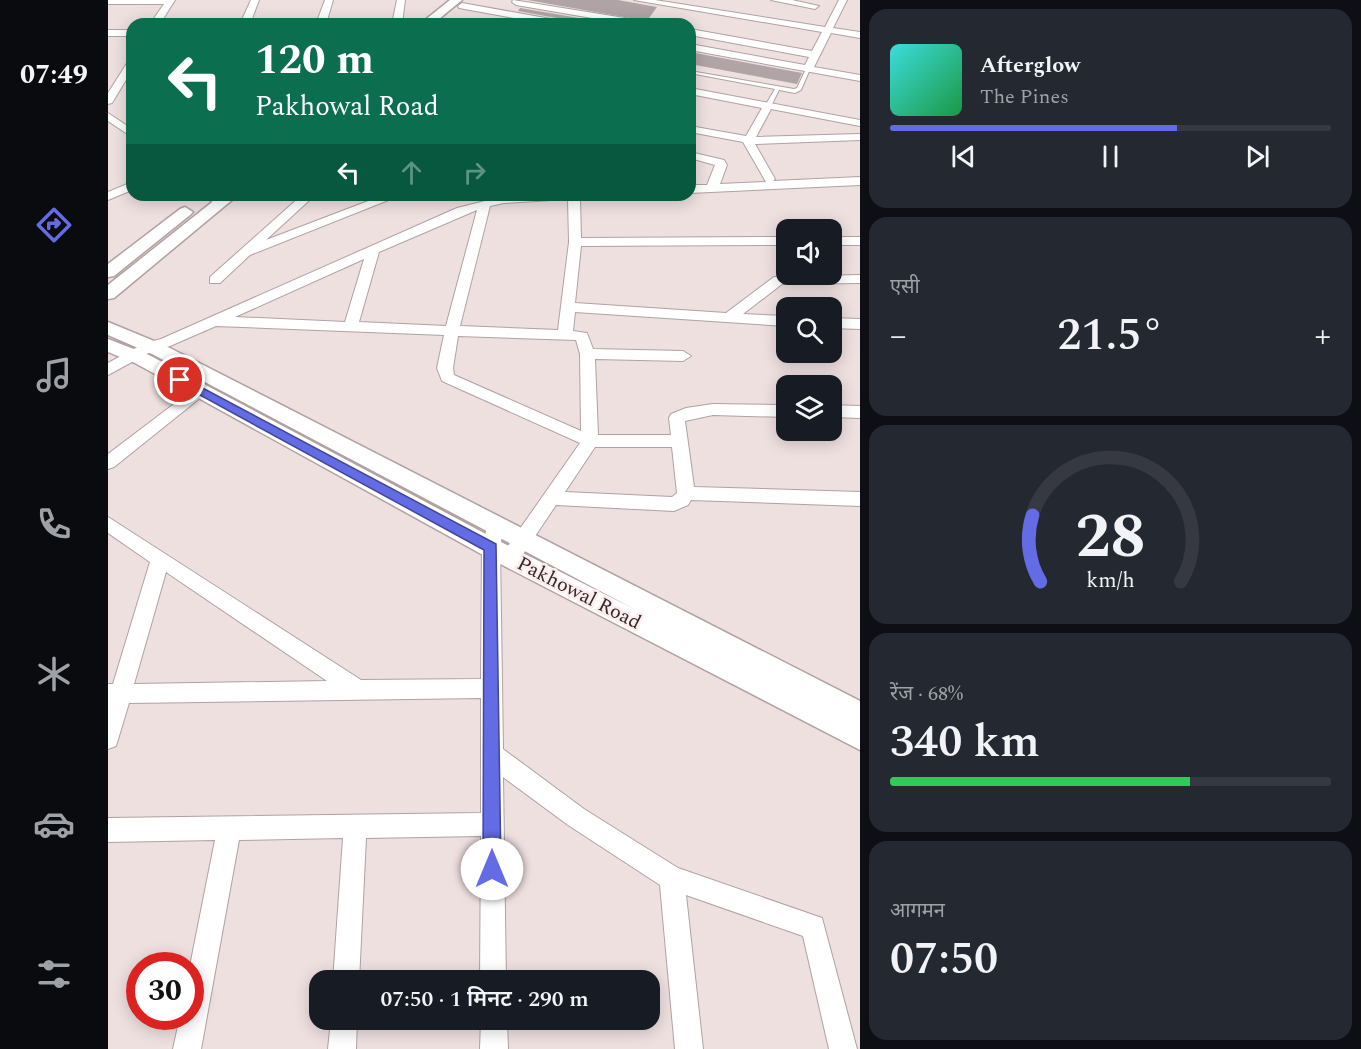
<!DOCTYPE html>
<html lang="hi">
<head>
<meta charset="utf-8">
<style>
	:root { --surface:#171b24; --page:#242831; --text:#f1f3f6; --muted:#9ea1a6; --line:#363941; --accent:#646ce5 }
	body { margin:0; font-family:Spectral,"Noto Sans Devanagari",serif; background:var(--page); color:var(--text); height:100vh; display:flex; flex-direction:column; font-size:22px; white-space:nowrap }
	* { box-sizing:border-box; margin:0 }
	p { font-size:20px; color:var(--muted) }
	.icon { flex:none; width:33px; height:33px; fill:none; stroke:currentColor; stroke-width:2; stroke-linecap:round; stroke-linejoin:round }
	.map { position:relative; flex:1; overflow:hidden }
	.panel { display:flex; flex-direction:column; gap:9px; padding:9px; background:#0d0f14; width:501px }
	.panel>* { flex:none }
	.guide { position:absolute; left:18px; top:18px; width:570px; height:183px; border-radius:18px; box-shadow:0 3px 15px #0003; background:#0b6e4f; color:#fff; overflow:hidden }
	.tools { position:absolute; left:668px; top:219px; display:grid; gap:12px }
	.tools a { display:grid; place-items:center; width:66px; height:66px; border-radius:12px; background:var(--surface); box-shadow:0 3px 15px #0003; font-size:30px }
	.speed { position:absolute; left:18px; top:952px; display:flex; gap:12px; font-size:30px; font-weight:700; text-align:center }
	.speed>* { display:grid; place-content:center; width:78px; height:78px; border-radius:50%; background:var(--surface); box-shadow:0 3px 15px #0003; line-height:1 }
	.speed .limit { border:9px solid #d22; background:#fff; color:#111 }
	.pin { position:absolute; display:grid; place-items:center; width:51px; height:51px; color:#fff; margin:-26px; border:3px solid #fff; border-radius:50%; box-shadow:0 2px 6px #0007 }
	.me { position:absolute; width:66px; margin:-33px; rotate:0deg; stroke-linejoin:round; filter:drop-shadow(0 0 4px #0008) }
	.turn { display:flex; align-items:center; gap:21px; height:126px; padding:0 30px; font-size:27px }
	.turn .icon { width:78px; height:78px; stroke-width:2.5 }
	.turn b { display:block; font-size:42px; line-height:51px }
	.lanes { display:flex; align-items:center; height:57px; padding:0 30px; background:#0003; justify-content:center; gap:30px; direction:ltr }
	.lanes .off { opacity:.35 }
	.big { font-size:45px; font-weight:600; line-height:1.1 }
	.panel .widget { flex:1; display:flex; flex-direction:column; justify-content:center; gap:9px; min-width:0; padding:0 21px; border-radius:18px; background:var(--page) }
	.panel .dial { align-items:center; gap:0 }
	.dial svg { height:156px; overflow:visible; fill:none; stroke:var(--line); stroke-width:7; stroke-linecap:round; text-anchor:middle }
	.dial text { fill:var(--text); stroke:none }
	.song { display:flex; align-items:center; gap:18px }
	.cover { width:72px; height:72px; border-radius:9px; background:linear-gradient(135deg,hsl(180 70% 55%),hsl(140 70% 35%)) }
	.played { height:6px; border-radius:3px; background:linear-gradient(90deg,var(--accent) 65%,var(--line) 65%) }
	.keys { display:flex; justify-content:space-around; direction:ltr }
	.heat { display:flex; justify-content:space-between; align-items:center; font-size:33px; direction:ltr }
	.charge { height:9px; border-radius:4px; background:linear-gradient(90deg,#34c759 68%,var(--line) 0) }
	.trip { position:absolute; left:201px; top:970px; width:351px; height:60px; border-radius:18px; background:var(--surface); box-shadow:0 3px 15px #0003; font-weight:600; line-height:60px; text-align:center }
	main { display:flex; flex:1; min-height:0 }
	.tab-bar { display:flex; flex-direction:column; width:108px; justify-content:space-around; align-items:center; background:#090b0e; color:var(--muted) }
	.tab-bar .icon { width:42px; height:42px }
	.tab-bar .on { color:var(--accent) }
	.tab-bar b { font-size:27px; color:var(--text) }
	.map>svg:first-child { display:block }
</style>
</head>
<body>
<main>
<nav class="tab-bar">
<b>07:49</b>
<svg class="icon on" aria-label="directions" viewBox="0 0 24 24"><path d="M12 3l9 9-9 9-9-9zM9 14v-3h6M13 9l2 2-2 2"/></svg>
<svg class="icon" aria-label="music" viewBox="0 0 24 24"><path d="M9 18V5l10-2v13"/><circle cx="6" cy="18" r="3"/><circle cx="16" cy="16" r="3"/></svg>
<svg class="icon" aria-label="phone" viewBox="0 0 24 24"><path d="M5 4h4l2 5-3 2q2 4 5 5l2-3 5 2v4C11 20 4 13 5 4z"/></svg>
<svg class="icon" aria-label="climate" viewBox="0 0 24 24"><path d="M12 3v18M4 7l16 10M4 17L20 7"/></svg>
<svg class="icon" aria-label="car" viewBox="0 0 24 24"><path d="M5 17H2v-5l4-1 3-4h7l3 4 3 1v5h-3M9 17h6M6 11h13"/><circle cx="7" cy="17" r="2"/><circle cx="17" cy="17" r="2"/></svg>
<svg class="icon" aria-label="filters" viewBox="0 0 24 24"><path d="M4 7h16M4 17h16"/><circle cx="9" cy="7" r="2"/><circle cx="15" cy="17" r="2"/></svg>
</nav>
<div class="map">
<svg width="752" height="1049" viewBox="0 0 752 1049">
	<rect width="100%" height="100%" fill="#efe0e0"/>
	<!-- building -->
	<path fill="#b1a4a7" d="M419 0H510L549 7 539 21Z
		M412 8 506 24H461L454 19 410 11Z
		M582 52 694 73 689 84 582 64Z"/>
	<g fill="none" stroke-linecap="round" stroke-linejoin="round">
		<defs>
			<path id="service" d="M700 68 702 69 693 90 687 93 671 90 663 106 660 108 657 106 667 89 582 73V71L686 89 689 88 698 69Z"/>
			<path id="minor" d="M0 0H67L52 24H42L56 4H0Z
				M143 0H151L142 24H132Z
				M217 0H225L218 24H208Z
				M289 0H297L294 24H284Z
				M405 0 535 21 540 24H519L408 5 404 2Z
				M526 0H547L717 27 731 0H739L725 28 752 32V38L723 33 706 67 752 75V81L582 50V44L697 65 701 57 582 35V29L704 51 714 32Z
				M663 0H684L711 6 707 9Z
				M354 3 454 21 459 24H439L351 8 350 6Z
				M0 30H24V36H0Z
				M24 59V70L4 103 0 104V93L21 60Z
				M582 88 752 120V126L663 109 648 137 752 134V140L647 144 667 179 665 181 752 177V185L582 193V185H599L607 165 582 158V152L616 160 619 165 612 184 658 182 635 142 582 132V126L638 136 654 108 582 94Z
				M0 113 24 129V137L0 121Z
				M24 182V190L0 200V192Z
				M91 195H107L119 202 113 206Z
				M194 195H207L158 240 276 195H293L142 255 112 283H102V277Z
				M401 195H482L472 199 473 238 678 237V245L473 246 467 303 618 313 666 277 752 275V283L674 284 635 314 678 316V326L467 312 465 331 479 333 485 349 575 351 583 356 575 361 487 359 490 435H563L561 418 563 414 578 408 605 404 678 405V417L605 415 577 421 586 487 752 492V506L583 500 580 505 566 511 448 505 409 563 402 566 395 563 393 558 395 553 472 443 334 381 329 368 336 335 108 326 62 346 46 350 0 375V363L37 343 53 339 349 208ZM460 199 461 242 450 330 352 326 382 206 396 203ZM369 210 338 326 251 322 271 252ZM256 259 237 322 127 317ZM350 336 468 340 472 354 473 431 346 375 345 368ZM487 447H564L569 493 564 497 457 492Z
				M723 237H752V245H723Z
				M723 318 752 319V329L723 328Z
				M91 385 97 386 99 390 97 394 6 467 0 469V454Z
				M723 405 752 406V418L723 417Z
				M0 517 253 680 373 679 374 548 381 519H393L396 524 392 548 395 749 476 809 570 868 714 918 749 1049H721L695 936 578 895 595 1049H567L552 885 460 825 395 777 398 981H372L373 836 258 838 251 981H225L235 838 131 840 93 1049H65L72 1017H82V966L107 840 0 842V818L373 813V698L21 703 8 746 0 749V684H5L42 562 0 533ZM58 572 219 681 26 684Z
				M223 1020H249L248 1049H220Z
				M373 1020H399L400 1049H372Z"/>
			<path id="tertiary" d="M342 0H354L325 24H312Z
				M113 195H130L6 298 0 299V285Z
				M77 207 85 212 82 215 6 276 0 277V264L72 209Z
				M0 322 58 346 752 701V750L375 555 27 363 0 352V339L41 355 391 541 528 610 44 354 0 335Z"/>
		</defs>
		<!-- service casing -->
		<use href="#service" stroke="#b0a2a1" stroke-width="2"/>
		<!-- minor casing -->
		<use href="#minor" stroke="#b0a2a1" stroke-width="2"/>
		<!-- tertiary casing -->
		<use href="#tertiary" stroke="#b0a2a1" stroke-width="3"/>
		<!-- service -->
		<use href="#service" fill="#fff" fill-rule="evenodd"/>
		<!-- minor -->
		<use href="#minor" fill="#fff" fill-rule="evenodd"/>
		<!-- tertiary -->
		<use href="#tertiary" fill="#fff" fill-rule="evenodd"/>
	</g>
	<!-- route -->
	<path fill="#646ce5" stroke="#414695" stroke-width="1.5" d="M72 376 388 544 393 869 391 875 384 878 378 875 375 869 376 550 68 382 66 380Z"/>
	<g text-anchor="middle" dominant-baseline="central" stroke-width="5" stroke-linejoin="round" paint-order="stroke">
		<!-- street labels -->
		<g font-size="20" fill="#302a2a" stroke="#fdeded">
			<text transform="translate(471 593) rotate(27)">Pakhowal Road</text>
		</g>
	</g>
</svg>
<div class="tools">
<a><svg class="icon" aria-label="sound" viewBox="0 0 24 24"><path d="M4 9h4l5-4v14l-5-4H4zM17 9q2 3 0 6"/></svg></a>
<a><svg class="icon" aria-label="search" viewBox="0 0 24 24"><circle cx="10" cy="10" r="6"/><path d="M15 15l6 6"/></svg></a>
<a><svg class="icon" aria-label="layers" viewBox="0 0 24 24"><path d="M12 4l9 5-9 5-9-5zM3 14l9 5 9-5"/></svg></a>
</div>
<div class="speed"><div class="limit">30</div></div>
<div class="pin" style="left:72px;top:380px;background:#d93025"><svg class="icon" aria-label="arrive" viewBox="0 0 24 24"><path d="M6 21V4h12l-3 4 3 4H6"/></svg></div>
<svg class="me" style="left:384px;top:869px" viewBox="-20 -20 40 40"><circle r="19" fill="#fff"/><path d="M0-13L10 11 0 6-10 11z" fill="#646ce5"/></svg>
<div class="trip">07:50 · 1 मिनट · 290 m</div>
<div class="guide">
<div class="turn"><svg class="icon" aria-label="left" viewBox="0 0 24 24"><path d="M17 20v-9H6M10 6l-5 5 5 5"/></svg><div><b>120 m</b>Pakhowal Road</div></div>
<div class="lanes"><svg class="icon" aria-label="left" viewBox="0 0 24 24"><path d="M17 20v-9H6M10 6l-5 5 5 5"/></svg><svg class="icon off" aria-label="ahead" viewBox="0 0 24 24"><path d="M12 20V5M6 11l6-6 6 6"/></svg><svg class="icon off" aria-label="right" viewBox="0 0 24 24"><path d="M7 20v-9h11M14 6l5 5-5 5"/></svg></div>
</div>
</div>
<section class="panel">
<div class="widget">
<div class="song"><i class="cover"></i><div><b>Afterglow</b><p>The Pines</p></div></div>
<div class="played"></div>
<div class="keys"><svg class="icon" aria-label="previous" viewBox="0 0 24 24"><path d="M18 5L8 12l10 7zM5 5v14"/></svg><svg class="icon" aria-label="pause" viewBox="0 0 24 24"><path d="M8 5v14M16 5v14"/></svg><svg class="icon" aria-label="next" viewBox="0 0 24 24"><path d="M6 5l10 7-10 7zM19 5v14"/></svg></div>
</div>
<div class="widget"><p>एसी</p>
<div class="heat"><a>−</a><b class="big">21.5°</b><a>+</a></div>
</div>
<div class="widget dial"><svg viewBox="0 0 100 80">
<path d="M14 69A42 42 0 1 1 86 69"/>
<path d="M14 69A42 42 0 0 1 10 35" stroke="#646ce5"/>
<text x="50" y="56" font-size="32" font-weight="700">28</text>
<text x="50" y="72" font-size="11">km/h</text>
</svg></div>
<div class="widget"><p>रेंज · 68%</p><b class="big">340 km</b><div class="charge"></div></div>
<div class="widget"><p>आगमन</p><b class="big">07:50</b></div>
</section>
</main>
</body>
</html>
